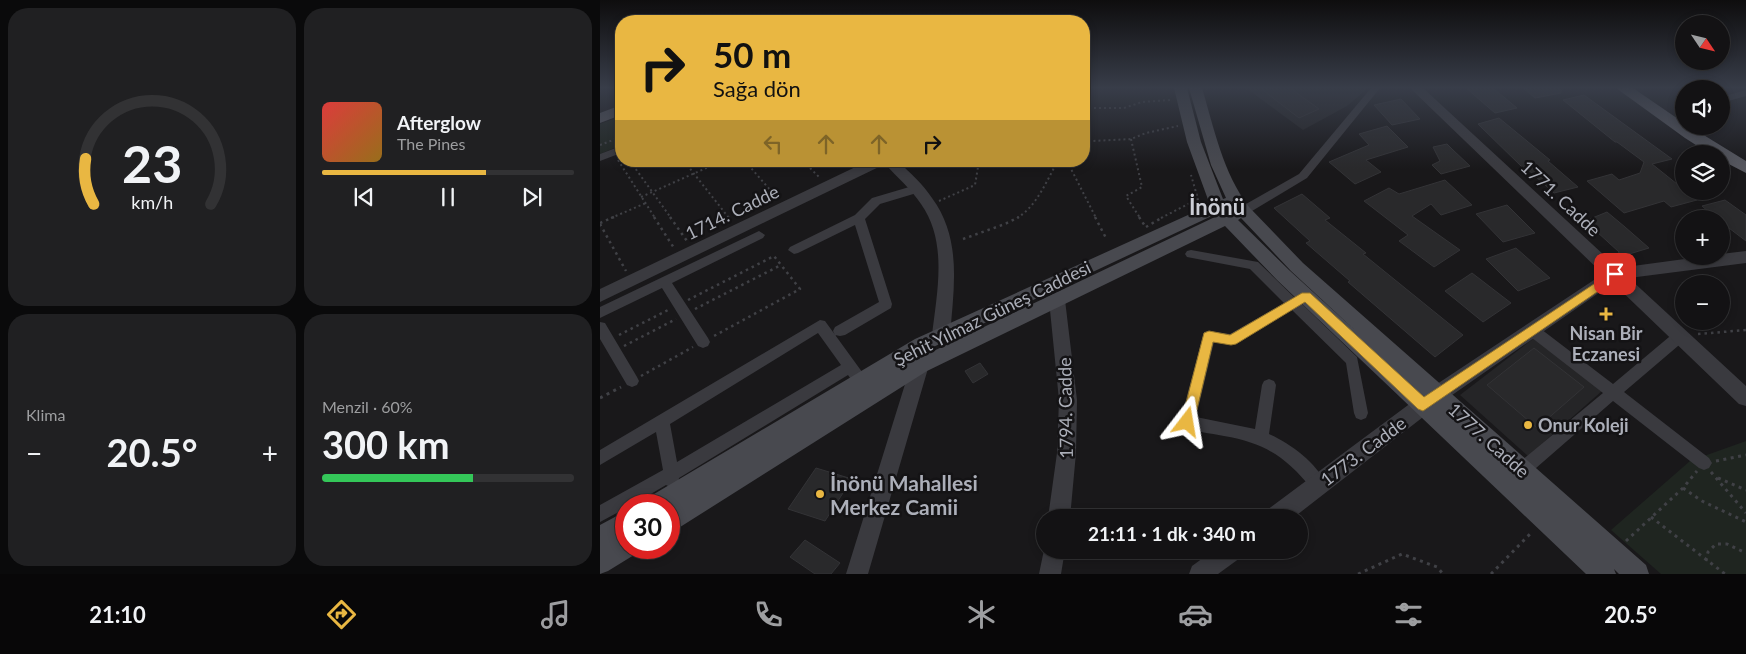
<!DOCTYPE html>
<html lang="tr">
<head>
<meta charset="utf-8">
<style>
	:root { --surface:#131214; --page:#202022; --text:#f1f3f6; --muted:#9d9ea0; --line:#323234; --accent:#e9b742 }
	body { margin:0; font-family:Lato,sans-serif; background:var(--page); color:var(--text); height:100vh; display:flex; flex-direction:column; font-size:19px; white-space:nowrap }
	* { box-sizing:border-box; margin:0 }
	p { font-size:16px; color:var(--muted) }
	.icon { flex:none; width:28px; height:28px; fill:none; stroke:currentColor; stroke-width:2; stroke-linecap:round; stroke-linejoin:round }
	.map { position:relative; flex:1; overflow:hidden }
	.panel { display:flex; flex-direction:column; gap:8px; padding:8px; background:#0a0a0b; width:600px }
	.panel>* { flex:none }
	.guide { position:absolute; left:15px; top:15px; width:475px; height:152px; border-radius:20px; box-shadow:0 2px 8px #0003,0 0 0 1px var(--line); background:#e9b742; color:#111; overflow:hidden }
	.needle { width:32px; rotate:125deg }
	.controls { position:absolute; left:1075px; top:15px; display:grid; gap:10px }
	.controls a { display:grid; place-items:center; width:55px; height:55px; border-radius:50%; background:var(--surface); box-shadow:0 2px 8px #0003,0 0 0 1px var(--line); font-size:25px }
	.speed { position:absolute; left:15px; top:494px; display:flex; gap:10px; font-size:25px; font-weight:700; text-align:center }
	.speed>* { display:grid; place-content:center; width:65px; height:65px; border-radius:50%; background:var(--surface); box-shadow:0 2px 8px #0003,0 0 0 1px var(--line); line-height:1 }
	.speed .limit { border:8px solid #d22; background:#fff; color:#111 }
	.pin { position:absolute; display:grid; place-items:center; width:42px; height:42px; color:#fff; margin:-21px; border-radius:10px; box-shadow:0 2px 8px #0006 }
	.me { position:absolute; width:55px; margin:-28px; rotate:14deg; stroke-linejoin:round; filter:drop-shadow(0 0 4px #0008) }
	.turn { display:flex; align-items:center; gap:18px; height:105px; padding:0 15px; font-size:22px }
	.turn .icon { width:65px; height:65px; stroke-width:2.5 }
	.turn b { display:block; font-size:35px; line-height:42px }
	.lanes { display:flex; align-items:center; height:48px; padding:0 15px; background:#0003; justify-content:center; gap:25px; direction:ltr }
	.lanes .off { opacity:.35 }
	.big { font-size:38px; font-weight:700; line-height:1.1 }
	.panel .card { flex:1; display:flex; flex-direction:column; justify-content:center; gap:8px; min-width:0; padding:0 18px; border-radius:20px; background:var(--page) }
	.panel .dial { align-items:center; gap:0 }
	.dial svg { height:130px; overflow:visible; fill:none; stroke:var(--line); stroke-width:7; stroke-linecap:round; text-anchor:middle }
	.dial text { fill:var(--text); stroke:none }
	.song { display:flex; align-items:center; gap:15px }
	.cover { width:60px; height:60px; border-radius:8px; background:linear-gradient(135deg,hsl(0 70% 55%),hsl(40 70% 35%)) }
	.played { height:5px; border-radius:2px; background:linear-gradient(90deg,var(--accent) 65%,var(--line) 65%) }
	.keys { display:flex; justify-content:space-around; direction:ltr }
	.heat { display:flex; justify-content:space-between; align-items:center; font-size:28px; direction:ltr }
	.charge { height:8px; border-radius:4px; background:linear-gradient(90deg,#34c759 60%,var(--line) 0) }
	.panel .tiles { flex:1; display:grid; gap:8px; grid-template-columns:repeat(2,1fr) }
	.trip { position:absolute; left:436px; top:509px; width:272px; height:50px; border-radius:25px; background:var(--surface); box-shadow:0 2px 8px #0003,0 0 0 1px var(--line); font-weight:700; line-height:50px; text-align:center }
	.menu { display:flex; height:80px; justify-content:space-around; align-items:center; background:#080708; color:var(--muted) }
	.menu .icon { width:35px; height:35px }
	.menu .on { color:var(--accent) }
	.menu b { font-size:22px; color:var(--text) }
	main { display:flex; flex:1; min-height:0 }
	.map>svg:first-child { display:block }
</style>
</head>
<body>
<main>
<section class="panel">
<div class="tiles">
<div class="card dial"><svg viewBox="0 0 100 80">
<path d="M14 69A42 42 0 1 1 86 69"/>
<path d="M14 69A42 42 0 0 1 9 41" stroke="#e9b742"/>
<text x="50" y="56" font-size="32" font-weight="700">23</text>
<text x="50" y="72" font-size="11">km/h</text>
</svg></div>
<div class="card">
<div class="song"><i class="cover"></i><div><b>Afterglow</b><p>The Pines</p></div></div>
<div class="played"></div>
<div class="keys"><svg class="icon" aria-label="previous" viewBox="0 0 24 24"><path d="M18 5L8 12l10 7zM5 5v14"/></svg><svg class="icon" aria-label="pause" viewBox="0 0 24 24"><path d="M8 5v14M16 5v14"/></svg><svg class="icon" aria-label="next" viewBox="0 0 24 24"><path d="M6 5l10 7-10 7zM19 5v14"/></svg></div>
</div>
<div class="card"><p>Klima</p>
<div class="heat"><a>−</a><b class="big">20.5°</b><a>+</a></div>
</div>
<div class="card"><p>Menzil · 60%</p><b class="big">300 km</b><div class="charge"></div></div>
</div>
</section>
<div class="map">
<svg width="1146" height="574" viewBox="0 0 1146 574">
	<rect width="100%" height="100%" fill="#19181a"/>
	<!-- built -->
	<path fill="#252527" d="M646 88H768L747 106 703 130Z
		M934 338 1002 391 928 456 860 395Z"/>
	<!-- green -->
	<path fill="#1f2520" d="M21 116V145L0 154V124Z
		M1146 441V574H1061L1011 530 1090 461Z"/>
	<!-- building -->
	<path fill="#29292b" stroke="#333336" d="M660 88H690L719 109 699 118Z
		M866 88H893L917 108 895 113Z
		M923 88H961V93L935 98Z
		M984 95 1072 159 1052 164 1097 200 1071 207 1064 201 1024 213 987 181 1012 174 1019 180 1040 173 1044 162 1017 142H1015L963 100Z
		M801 99 820 119 792 125 774 105Z
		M899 118 950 160 948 161 978 187 954 193 925 167 923 168 878 124Z
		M787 126 808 147 766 160 781 172 755 184 729 162 769 145 759 134Z
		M847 144 852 149 870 166 841 174 832 165 840 161 833 147Z
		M845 180 872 205 841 215 831 204 812 216 860 250 834 267 799 241 808 235 764 201 789 188 799 194Z
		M702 194 730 218 725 220 766 253 763 254 863 335 835 357 748 282 750 281 706 243 710 241 674 208Z
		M1125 200 1146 215V241L1121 222V219H1117L1102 206Z
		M907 205 935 233 903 242 876 214Z
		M1007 212 1025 227 1049 248 1016 258 1019 252 985 221Z
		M916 248 942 271 950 278 918 291 886 259Z
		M872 273 911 303 883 322 845 291Z
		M934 348 984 387 937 428 887 385Z
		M380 363 388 374 373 383 365 371Z
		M216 468 252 479 225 521 188 509Z
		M205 540 240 563 231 574H215L190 557Z"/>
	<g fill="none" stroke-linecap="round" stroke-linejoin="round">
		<!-- path-far2 -->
		<path stroke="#404146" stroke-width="2" stroke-dasharray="2 3" stroke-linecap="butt" d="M484 108H524L542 102 570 100
			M531 139 542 187 526 196 540 218
			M484 144 492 141 531 139 546 133 578 126
			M0 145 21 137
			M18 160 55 218
			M30 161 71 218
			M84 161 129 218
			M145 161 177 198
			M203 161 220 178
			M467 161 496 218
			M41 197 122 161
			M339 201 375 185 379 161
			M11 218 46 203
			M417 218C438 205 446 181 458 161
			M561 218 598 199 591 175"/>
		<!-- path-far1 -->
		<path stroke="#404146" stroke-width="2.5" stroke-dasharray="2.5 4" stroke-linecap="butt" d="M54 217 74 248
			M70 217 87 241
			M128 217 131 221
			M495 217 507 240
			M539 217 545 226
			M0 223 14 217
			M0 224 26 271
			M546 227 563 217
			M363 239 405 224 419 217
			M88 300 174 256 200 289 114 336
			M95 309 181 265
			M1098 334 1146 330
			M19 335 70 309
			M24 346 76 319
			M41 376 93 347"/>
		<!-- path -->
		<path stroke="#404146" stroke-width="3" stroke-dasharray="3 4.5" stroke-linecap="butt" d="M0 398 21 387
			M1116 461 1146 455
			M1111 472 1146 513
			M1118 478 1146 490
			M1083 488 1102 501 1146 522
			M1051 517 1125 574
			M1026 541 1083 488 1097 471
			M1106 561 1108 552 1116 544H1127L1146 553
			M758 574 802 554 837 567 843 574
			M891 574 930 534"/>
		<!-- minor -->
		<path fill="#3a3a3f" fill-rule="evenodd" d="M771 88H780L707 178 647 214H639L637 211 639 208 699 174Z
			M1146 90V96L1121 103V97Z
			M1084 107V113L1079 115 1074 112Z
			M21 146V153L0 161V154Z
			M316 185 320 186 321 189 320 192 280 204 265 219 292 304 291 308 245 335 240 336 235 335 233 331 235 327 279 302 255 225 198 253 194 254 188 250 190 247 255 215 272 198Z
			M159 231 165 235 163 238 72 283 108 338 110 342 108 346 103 348 98 346 62 288 0 318V307Z
			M591 250 658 262 694 297 706 291 710 293 712 296 702 304 757 357 768 413 766 418 761 420 756 418 754 413 746 363 692 310 636 344 631 345 614 342 596 417 655 429 662 385 664 381 669 379 674 381 676 385 669 434C690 443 717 463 726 484L724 489 718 492 712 489C686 457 665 443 624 436 610 433 595 432 582 427L580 422 604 332 609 331 630 334 684 303 650 269 587 257 585 254 587 251Z
			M220 320 225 321 265 376 267 380 265 384C256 387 253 382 248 375L79 478 78 485 72 488 66 485 32 505H26V508L0 522V505L63 470 56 432 0 465V450ZM218 333 241 365 77 462 70 424Z
			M0 322 5 323 37 377 39 381 37 385 32 387 27 385 0 339Z
			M932 325 937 326 1013 384 1075 332 1080 331 1085 332 1087 336 1085 340 1024 392 1109 458 1112 463 1109 468 1104 470 1099 468 1013 401 928 475 922 477 916 475 914 470 916 465 1003 393 927 334 925 330 927 326Z"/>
		<!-- tertiary -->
		<path fill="#3a3a3f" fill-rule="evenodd" d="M810 88H823L1018 268 1107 256H1121V254L1146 251V263L1029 278 1146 386V406L1139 404 1013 283 845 400 693 518H665L667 510 831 388 1003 274Z
			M268 161H298C310 173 323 184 332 198 362 239 354 287 350 335L347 340 341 342 335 340 332 335C337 292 348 242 321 204 311 189 297 177 285 164L0 302V289Z
			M457 294 463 295 465 300 477 400 476 453 470 518H448L457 453 459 400 449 300 451 295Z
			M320 357 326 360 329 365 268 574H246L311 365 314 360Z
			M445 545V550H465L461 574H439Z
			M614 550H643L640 558 618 574H589L592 566Z"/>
		<!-- secondary -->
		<path fill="#48494f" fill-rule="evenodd" d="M574 88H587L601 142 623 199 626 198 611 165 589 88H602C614 128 623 173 649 207L703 263 1046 565 1049 574H1019L1014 569 1016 574H986L677 280 625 226 327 371 77 529 69 532V505H46L49 497 315 339 610 205 587 142ZM616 214 617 216 302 366 329 349ZM641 218 691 271 757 332 689 270 638 220Z
			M26 511V548H38L34 555 8 571 0 574V525Z"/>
		<!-- primary -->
		<path fill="#56575e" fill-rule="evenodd" d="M1016 88H1033L1084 123V126H1089L1146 161V173L1121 160V154H1110L1085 138Z
			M21 105V115L0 123V113Z"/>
	</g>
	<!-- sky -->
	<linearGradient id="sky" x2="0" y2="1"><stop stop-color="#0e0d0e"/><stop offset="0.52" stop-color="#383d49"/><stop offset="1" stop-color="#383d49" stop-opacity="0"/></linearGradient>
	<rect width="1146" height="169" fill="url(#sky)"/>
	<!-- route -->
	<path fill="#e9b742" stroke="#97772b" d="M1015 270 1021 274 1019 277 823 411 818 409 705 302 636 344 631 345 613 342 594 422 592 427 587 428 583 427 581 422 604 333 609 331 630 335 702 293H710L824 397Z"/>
	<!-- markers -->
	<g fill="#e9b742" stroke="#141315" stroke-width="2">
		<path d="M1003.5 306.5h5v5h5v5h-5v5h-5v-5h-5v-5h5z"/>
		<circle cx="928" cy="425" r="5"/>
		<circle cx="220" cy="494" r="5"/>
	</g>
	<g text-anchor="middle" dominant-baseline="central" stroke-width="5" stroke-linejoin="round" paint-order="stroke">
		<!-- street labels -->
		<g font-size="18" fill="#acafb9" stroke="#141315">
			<text transform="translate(961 198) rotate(43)">1771. Cadde</text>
			<text transform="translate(132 212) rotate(-26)">1714. Cadde</text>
			<text transform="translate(392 313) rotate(-26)">Şehit Yılmaz Güneş Caddesi</text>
			<text transform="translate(465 408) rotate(-91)">1794. Cadde</text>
			<text transform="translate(889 440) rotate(42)">1777. Cadde</text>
			<text transform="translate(763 451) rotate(-37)">1773. Cadde</text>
		</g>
		<!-- poi labels -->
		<g font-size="18" font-weight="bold" fill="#acafb9" stroke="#141315">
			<text x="1006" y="333">Nisan Bir<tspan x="1006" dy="21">Eczanesi</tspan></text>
			<text x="938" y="425" text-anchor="start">Onur Koleji</text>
		</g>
		<!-- near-poi labels -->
		<g font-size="21" font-weight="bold" fill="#acafb9" stroke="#141315" text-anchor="start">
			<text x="230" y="482">İnönü Mahallesi<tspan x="230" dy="24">Merkez Camii</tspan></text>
		</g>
		<!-- district labels -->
		<g font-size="22" font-weight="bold" fill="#ccced6" stroke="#141315">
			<text x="617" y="206">İnönü</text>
		</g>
	</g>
</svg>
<div class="controls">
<a><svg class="needle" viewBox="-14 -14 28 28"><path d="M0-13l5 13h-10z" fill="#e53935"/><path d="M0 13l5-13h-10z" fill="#9d9ea0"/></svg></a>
<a><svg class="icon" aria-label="sound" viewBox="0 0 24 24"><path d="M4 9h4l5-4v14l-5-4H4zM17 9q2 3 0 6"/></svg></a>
<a><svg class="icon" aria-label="layers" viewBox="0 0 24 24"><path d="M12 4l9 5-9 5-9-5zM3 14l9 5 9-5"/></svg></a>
<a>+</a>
<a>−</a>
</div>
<div class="speed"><div class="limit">30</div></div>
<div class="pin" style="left:1015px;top:274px;background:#d93025"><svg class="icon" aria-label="arrive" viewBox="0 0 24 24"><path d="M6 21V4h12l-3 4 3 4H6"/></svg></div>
<svg class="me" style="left:587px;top:422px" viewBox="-20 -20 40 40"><path d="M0-17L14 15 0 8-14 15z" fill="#e9b742" stroke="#fff" stroke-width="4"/></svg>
<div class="trip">21:11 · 1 dk · 340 m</div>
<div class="guide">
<div class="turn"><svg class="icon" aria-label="right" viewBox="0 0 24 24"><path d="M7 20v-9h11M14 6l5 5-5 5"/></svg><div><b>50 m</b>Sağa dön</div></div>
<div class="lanes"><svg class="icon off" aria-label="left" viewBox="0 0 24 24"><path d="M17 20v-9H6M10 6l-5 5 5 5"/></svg><svg class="icon off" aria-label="ahead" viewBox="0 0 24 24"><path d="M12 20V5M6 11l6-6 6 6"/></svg><svg class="icon off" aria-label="ahead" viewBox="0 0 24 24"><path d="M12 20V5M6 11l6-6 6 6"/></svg><svg class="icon" aria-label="right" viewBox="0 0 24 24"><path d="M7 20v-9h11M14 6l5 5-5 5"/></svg></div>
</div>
</div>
</main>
<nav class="menu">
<b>21:10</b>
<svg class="icon on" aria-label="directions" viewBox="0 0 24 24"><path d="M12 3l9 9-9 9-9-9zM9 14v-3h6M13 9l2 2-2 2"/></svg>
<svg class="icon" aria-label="music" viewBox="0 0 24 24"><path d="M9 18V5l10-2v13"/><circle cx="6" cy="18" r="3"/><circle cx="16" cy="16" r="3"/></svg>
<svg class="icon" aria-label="phone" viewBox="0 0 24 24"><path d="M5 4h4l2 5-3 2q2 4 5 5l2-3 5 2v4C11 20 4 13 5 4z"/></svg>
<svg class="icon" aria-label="climate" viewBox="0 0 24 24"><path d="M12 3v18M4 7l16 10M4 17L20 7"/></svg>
<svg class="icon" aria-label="car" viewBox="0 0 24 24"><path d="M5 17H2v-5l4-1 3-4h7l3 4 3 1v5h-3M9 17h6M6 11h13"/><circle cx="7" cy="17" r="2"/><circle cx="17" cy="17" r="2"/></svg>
<svg class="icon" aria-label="filters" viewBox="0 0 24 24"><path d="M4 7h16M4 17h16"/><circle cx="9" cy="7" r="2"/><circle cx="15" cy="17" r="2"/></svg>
<b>20.5°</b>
</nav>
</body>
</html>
